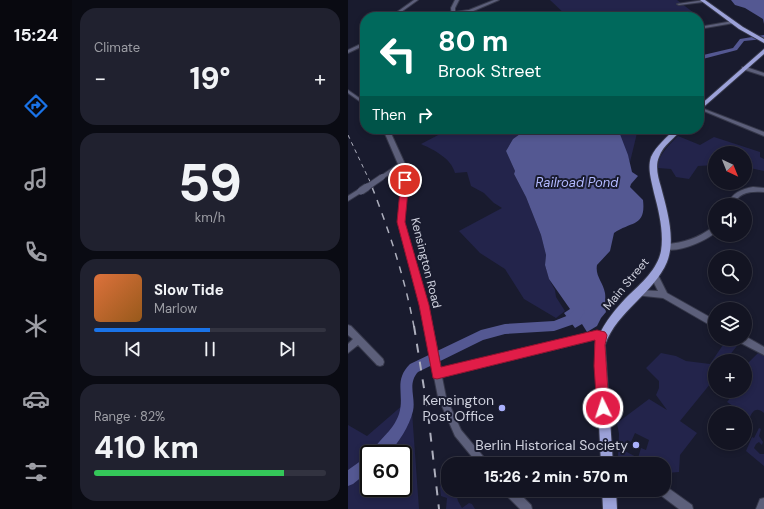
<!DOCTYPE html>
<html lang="en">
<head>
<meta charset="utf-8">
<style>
	:root { --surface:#131422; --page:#20212f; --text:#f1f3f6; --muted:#9d9ea5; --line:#323340; --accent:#1a73e8 }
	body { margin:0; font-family:"DM Sans",sans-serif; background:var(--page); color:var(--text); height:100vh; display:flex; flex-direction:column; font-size:15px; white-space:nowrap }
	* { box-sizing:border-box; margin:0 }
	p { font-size:13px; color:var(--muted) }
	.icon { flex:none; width:22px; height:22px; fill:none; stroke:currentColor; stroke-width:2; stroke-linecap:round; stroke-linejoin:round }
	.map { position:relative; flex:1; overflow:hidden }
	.side { display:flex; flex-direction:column; gap:8px; padding:8px; background:#0a0b13; width:276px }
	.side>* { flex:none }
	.top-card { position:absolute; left:12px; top:12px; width:344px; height:122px; border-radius:16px; box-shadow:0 2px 6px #0003,0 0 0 1px var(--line); background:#00695c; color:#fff; overflow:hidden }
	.needle { width:26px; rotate:137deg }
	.buttons { position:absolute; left:360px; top:146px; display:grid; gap:8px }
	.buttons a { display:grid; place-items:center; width:44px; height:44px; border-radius:50%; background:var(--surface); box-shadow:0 2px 6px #0003,0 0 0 1px var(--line); font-size:20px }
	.speed { position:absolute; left:12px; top:445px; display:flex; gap:8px; font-size:20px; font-weight:700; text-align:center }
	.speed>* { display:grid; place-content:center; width:52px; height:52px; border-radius:50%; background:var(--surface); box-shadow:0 2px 6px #0003,0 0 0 1px var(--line); line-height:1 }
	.speed .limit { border:2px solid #111; border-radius:6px; background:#fff; color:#111 }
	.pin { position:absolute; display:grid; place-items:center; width:34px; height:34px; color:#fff; margin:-17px; border:2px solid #fff; border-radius:50%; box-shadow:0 1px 4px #0007 }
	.me { position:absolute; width:44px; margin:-22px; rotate:356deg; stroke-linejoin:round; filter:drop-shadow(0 0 3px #0008) }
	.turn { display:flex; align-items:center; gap:14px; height:84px; padding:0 12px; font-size:18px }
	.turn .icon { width:52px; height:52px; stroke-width:2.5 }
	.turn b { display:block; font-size:28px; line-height:34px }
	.then { display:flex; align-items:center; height:38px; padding:0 12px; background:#0003; gap:8px; font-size:15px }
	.big { font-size:30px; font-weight:800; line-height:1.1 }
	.side .tile { flex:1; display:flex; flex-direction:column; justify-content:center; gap:6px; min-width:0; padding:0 14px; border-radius:16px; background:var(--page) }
	.side .dial { align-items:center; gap:0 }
	.dial b { font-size:52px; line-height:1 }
	.song { display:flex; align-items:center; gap:12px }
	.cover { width:48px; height:48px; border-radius:6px; background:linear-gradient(135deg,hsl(20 70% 55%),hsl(30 70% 35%)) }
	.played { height:4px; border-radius:2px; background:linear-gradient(90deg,var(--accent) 50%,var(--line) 50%) }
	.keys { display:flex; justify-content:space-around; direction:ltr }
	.heat { display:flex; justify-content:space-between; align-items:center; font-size:22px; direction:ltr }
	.charge { height:6px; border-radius:3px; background:linear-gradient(90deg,#34c759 82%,var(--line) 0) }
	.trip { position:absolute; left:93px; top:457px; width:230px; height:40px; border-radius:16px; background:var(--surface); box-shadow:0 2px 6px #0003,0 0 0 1px var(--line); font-weight:800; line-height:40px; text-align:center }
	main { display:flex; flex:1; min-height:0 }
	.tab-bar { display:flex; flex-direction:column; width:72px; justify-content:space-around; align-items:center; background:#08080e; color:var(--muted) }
	.tab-bar .icon { width:28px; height:28px }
	.tab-bar .current { color:var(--accent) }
	.tab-bar b { font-size:18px; color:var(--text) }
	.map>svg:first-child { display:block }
</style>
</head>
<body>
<main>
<nav class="tab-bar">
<b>15:24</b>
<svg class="icon current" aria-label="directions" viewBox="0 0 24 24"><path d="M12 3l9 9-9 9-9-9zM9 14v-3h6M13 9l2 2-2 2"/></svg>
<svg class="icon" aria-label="music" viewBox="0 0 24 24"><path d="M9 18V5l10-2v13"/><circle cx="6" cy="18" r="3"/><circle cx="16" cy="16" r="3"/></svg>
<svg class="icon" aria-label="phone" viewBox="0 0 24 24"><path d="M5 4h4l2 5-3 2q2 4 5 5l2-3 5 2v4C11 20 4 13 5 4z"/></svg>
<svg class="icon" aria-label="climate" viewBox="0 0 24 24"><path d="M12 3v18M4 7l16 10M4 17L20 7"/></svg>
<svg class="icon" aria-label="car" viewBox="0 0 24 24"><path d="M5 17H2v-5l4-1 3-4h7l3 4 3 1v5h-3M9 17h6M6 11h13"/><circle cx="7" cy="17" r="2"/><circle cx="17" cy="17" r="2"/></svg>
<svg class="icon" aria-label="filters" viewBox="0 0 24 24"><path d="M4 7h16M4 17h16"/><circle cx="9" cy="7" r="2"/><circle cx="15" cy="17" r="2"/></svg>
</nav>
<section class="side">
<div class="tile"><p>Climate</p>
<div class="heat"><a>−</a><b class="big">19°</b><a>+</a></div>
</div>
<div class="tile dial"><b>59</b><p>km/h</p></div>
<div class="tile">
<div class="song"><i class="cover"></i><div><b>Slow Tide</b><p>Marlow</p></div></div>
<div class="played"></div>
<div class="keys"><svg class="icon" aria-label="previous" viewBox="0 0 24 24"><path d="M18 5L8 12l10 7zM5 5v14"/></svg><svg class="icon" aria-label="pause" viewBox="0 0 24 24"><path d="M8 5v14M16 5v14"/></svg><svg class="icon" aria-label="next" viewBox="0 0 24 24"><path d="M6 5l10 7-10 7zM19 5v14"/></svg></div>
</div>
<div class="tile"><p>Range · 82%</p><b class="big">410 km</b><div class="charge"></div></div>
</section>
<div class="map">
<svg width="416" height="509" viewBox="0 0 416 509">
	<rect width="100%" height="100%" fill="#191b2e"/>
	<!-- green -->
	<path fill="#23244b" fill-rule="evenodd" d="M202 0H329L346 13 331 16 332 17H287L283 14 280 17H220Z
		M88 129H179L165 139 158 151 167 171 166 174 178 197 193 235 198 255 197 265 201 279 207 290 208 297 217 311 208 318 176 299 157 269 132 253 111 231 154 208 146 203 136 193 123 186 119 172 107 173C103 158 86 150 73 144L94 133Z
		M270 129H290L282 162 270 133Z
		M330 136 352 145 366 137 412 152V157L416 159V171L397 167V153H367V165L350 166 341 179 328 177 323 169 310 168C309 156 322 144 330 136Z
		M379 339H385L392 342 381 356 383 358 381 361H367V378L332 421 349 433 332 455 331 472 319 473 316 471V464H305L297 458 293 464H287L270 457 271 434 269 423 301 399 319 410 308 395 311 388V381L298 368 313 353 328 356 338 361 362 364ZM287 433 301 440 298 450 293 448 290 458 275 450 279 440 283 442Z
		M410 353 416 355V413C409 407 405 410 402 417L379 402 388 391H397V379L402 373 397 369V366Z
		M63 398 71 509H0V425L19 436ZM21 454H55V488H21Z
		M411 428 413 429 411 436 415 442 414 445 411 442 408 444 406 448 412 454H416V466L398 451 404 437 406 438Z
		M100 468V490H107L110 501 114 508 121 503 124 504 127 509H98L99 498 93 496 92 487Z"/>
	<!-- water -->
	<path fill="#545892" d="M383 0H416V24L415 19 397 8 387 5Z
		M179 129H270L280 155 284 172 290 176 283 184 282 187 295 200C298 227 284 221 266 233L262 251 249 265C247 276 255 282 257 293 258 299 256 305 258 312L253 318 249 326 239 332 234 324 227 328 216 313 222 309 201 279 197 265 198 255 193 235 178 197 166 174 167 171 158 151 165 139Z"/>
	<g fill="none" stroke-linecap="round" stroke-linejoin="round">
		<!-- river -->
		<path fill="#545892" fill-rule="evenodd" d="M416 35V39L396 41 389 50 351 60V56L385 48 392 39Z
			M231 307 235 309 237 312 229 323 206 331 157 334 135 340 70 372C59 384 68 397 65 411 61 427 51 442 40 454H23C29 440 45 432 51 414 57 394 45 381 62 364L133 330 157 324 206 321 221 315 227 309Z
			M21 455V471L5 484 0 486V470Z"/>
		<defs>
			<path id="minor" d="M66 0H70L46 17H42Z
				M107 0H111L107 8V12L121 10 146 0H151L123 12 108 14V17H104L103 8Z
				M356 0 355 2 331 5 329 4Z
				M385 21H386V23L351 29V27Z
				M17 42V45L0 53V50Z
				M394 67H398L416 73V76L394 69Z
				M0 90 17 102V105L0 93Z
				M351 107 416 132V136L351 109Z
				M35 129H41L57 164 59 171 60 180 56 222 80 305 93 369 249 331 257 332 258 335 257 338 249 339 94 377 98 397 113 430 139 461 141 464H130L107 436 90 397 72 305 50 222 54 180 52 168 36 178 34 179 31 177 50 164Z
				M405 187 416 188V192C403 191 391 192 385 205H379C384 193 393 189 405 187Z
				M11 189H15L16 191 0 201V196Z
				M365 227H367V233C355 242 331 253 316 249L315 247 316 245 318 244C336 243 350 238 365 227Z
				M306 272 309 273 319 293 367 320V328L315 298 287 295 286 293 287 291 290 290 310 291 302 275 303 273Z
				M0 325 3 326 35 359 36 362 35 365 32 366 29 365 10 345 0 353V344L5 339 0 335Z
				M397 336 416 347V355L391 342 390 339H397Z
				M316 485 344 505 345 509H331L311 494 310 490H316Z
				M156 490H168L183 505 184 509H172L157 494Z
				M416 498V509H408L412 499Z"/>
			<path id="major" d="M352 0H357L395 27 416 39V43L391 29Z
				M416 49V54L351 111V106Z
				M327 129H334C327 138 315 145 311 157 307 166 310 177 313 187 319 210 328 239 319 262 306 293 269 311 257 345L265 464H253L247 345C253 327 264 313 277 299 291 285 309 271 313 251 316 232 311 212 306 193 304 182 299 169 303 157 308 146 319 137 327 129Z
				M254 490H268L269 509H255Z"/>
		</defs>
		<!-- minor casing -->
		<use href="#minor" stroke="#36384a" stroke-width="2"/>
		<!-- major casing -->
		<use href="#major" stroke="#36384a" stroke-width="2"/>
		<!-- minor -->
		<use href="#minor" fill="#5c5f7a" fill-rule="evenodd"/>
		<!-- major -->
		<use href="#major" fill="#9ca2d9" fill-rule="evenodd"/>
		<!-- rail-far2 -->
		<path stroke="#adafbd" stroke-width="1" stroke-dasharray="4 4" stroke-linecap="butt" d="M0 135 25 188"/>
		<!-- rail-far1 -->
		<path stroke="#adafbd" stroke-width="1.5" stroke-dasharray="7 7" stroke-linecap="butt" d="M24 187C42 233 57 279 66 327"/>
		<!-- rail -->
		<path stroke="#adafbd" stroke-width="2" stroke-dasharray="9 9" stroke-linecap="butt" d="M66 326 80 413 91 509"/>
		<defs>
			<path id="minor-bridge-far1" d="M18 188 34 177"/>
			<path id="minor-bridge" d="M13 191 19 187"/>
		</defs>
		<!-- minor-bridge-far1 casing -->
		<use href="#minor-bridge-far1" stroke="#36384a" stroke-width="7" stroke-linecap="butt"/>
		<!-- minor-bridge casing -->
		<use href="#minor-bridge" stroke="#36384a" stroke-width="9" stroke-linecap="butt"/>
		<!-- minor-bridge-far1 -->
		<use href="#minor-bridge-far1" stroke="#5c5f7a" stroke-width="5.5"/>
		<!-- minor-bridge -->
		<use href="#minor-bridge" stroke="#5c5f7a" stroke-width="7"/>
	</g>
	<!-- route -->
	<path fill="#e11d48" stroke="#92132f" d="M57 177 61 180 57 222 81 305 93 367 249 330 257 332 259 335 257 345 261 408 259 412 255 413 251 412 249 408 246 366 247 340 89 379 85 378 71 305 49 222 53 180Z"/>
	<!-- markers -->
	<g fill="#a9b0fc" stroke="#191b2e" stroke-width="1.5">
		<circle cx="154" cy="408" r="4"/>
		<circle cx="288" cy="445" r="4"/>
	</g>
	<g text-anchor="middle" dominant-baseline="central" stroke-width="4" stroke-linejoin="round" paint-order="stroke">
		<!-- street labels -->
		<g font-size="12" fill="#ced0dd" stroke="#191b2e">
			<text transform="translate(78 263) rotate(76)">Kensington Road</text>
			<text transform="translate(278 284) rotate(-50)">Main Street</text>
		</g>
		<!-- water labels -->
		<g font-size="13" font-style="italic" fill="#b2b9ff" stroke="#191b2e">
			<text x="229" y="182">Railroad Pond</text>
		</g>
		<!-- near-poi labels -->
		<g font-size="14" fill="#ced0dd" stroke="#191b2e" text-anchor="end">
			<text x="146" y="400">Kensington<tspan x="146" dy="16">Post Office</tspan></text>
			<text x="280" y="445">Berlin Historical Society</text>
		</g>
	</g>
</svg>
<div class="buttons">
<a><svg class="needle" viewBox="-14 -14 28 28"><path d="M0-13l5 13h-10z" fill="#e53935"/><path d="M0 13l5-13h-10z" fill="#9d9ea5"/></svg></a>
<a><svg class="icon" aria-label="sound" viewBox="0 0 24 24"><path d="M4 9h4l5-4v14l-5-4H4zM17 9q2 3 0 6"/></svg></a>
<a><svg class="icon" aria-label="search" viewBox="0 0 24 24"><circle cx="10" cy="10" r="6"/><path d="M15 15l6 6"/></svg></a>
<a><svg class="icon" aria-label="layers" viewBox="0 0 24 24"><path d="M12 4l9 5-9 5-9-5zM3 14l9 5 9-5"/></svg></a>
<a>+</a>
<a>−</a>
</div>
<div class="speed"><div class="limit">60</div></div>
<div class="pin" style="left:57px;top:180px;background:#d93025"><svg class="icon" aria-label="arrive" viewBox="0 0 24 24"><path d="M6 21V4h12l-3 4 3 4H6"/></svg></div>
<svg class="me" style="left:255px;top:408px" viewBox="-20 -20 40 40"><circle r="17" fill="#e11d48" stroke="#fff" stroke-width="3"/><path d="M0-11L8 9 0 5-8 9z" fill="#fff"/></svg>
<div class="trip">15:26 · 2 min · 570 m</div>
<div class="top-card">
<div class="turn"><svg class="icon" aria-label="left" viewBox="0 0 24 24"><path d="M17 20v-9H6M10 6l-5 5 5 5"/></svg><div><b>80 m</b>Brook Street</div></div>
<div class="then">Then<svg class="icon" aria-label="right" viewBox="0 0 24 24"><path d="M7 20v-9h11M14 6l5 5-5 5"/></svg></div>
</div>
</div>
</main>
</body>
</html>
